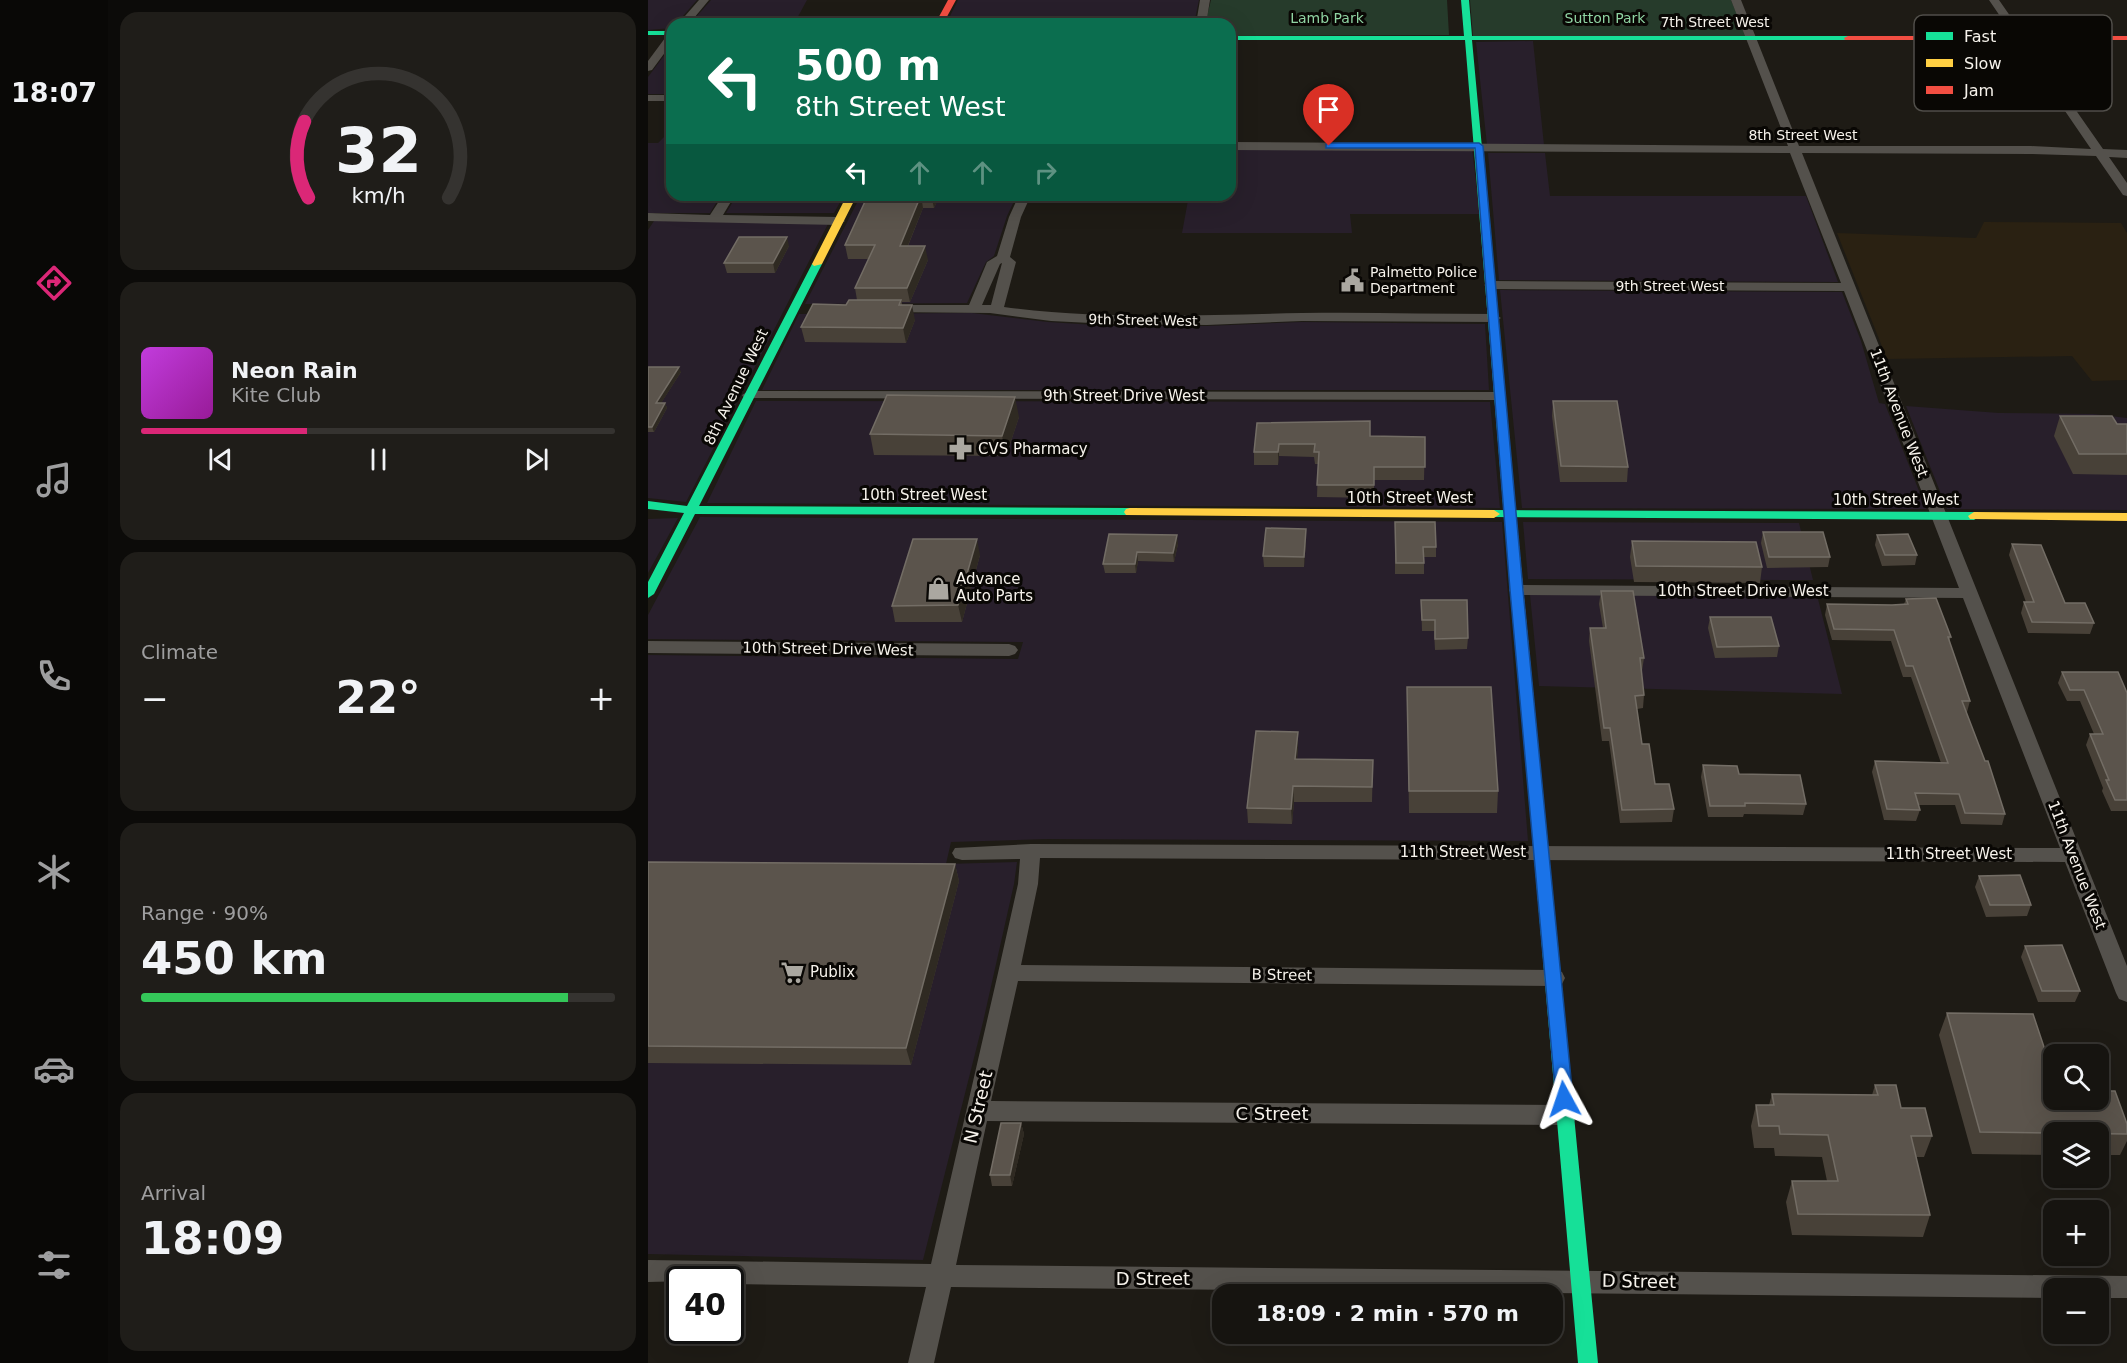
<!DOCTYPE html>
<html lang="en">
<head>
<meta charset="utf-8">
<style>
	:root { --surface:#161410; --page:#1f1d19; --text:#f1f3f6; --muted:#9e9e9f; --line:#353330; --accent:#db2777 }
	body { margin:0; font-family:"DejaVu Sans",sans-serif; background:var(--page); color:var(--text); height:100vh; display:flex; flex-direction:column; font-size:22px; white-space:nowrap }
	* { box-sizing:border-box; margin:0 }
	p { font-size:20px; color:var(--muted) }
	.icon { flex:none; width:33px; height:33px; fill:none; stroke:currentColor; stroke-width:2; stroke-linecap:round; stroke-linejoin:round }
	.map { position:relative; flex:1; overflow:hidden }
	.side { display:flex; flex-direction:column; gap:12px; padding:12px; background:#0c0b09; width:540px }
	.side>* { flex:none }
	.banner { position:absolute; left:18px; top:18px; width:570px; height:183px; border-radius:18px; box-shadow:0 6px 24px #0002,0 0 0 2px var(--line); background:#0b6e4f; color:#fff; overflow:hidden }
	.tools { position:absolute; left:1395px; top:1044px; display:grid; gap:12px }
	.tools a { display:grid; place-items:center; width:66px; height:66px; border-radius:12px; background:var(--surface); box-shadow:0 6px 24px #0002,0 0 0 2px var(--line); font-size:30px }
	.speed { position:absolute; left:18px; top:1266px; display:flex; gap:12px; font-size:30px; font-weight:700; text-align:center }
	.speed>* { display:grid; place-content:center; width:78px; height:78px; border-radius:50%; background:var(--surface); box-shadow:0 6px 24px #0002,0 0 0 2px var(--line); line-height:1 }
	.speed .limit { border:3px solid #111; border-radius:9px; background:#fff; color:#111 }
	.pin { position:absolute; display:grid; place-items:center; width:51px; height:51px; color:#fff; margin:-62px -26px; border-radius:50% 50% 50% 0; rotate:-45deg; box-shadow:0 0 6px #0007 }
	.pin .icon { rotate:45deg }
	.me { position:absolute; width:66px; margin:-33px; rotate:355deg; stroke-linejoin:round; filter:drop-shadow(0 0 4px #0008) }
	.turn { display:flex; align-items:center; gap:21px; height:126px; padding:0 30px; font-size:27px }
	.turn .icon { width:78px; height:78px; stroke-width:2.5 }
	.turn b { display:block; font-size:42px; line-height:51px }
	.lanes { display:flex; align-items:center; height:57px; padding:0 30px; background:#0003; justify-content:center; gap:30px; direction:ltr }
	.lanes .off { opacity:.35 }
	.big { font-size:45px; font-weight:600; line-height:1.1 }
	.side .card { flex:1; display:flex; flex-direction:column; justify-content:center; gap:9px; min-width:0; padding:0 21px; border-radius:18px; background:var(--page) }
	.side .dial { align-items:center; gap:0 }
	.dial svg { height:156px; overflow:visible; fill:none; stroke:var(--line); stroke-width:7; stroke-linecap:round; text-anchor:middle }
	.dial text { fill:var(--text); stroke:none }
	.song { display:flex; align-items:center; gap:18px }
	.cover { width:72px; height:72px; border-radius:9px; background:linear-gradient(135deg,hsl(290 70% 55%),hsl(300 70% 35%)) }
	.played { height:6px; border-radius:3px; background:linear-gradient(90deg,var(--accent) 35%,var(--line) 35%) }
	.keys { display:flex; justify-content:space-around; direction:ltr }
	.heat { display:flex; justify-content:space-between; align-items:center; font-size:33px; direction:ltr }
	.charge { height:9px; border-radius:4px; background:linear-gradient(90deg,#34c759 90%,var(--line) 0) }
	.trip { position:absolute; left:564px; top:1284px; width:351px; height:60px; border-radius:18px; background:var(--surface); box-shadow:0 6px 24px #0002,0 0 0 2px var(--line); font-weight:600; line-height:60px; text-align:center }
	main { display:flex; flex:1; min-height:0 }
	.menu { display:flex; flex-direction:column; width:108px; justify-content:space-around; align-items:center; background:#090806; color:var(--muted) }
	.menu .icon { width:42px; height:42px }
	.menu .selected { color:var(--accent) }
	.menu b { font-size:27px; color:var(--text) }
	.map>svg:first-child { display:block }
</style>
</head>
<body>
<main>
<nav class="menu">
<b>18:07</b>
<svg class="icon selected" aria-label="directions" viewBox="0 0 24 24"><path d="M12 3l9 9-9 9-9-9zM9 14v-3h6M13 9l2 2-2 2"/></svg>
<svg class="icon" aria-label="music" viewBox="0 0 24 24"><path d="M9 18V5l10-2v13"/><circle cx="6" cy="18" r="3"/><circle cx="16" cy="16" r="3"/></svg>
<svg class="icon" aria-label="phone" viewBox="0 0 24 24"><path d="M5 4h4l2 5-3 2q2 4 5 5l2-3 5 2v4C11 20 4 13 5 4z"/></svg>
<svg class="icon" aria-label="climate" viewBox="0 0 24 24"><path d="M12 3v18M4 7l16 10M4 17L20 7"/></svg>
<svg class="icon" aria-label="car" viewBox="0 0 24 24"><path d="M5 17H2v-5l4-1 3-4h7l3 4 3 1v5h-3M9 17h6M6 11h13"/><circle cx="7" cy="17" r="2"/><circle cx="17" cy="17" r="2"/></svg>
<svg class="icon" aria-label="filters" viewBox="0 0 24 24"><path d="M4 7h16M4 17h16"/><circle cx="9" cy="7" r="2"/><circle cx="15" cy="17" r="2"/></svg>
</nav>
<section class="side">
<div class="card dial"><svg viewBox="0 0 100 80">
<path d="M14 69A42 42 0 1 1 86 69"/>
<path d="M14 69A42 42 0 0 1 12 30" stroke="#db2777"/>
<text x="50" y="56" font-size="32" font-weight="700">32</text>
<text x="50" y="72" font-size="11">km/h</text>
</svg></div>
<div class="card">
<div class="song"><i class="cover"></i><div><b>Neon Rain</b><p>Kite Club</p></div></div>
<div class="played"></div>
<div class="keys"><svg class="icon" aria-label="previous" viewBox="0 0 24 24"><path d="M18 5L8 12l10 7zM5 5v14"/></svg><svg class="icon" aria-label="pause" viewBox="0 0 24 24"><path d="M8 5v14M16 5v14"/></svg><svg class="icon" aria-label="next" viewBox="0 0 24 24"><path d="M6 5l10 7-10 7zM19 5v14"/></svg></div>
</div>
<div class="card"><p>Climate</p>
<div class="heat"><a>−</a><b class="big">22°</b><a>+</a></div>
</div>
<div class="card"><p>Range · 90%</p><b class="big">450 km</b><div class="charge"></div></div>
<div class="card"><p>Arrival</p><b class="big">18:09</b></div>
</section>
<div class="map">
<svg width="1479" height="1363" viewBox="0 0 1479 1363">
	<rect width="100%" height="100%" fill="#1e1b15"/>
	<!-- commercial -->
	<path fill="#281f2b" d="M0 0H49L28 24H24V28L0 30Z
		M63 0H159L146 24H42Z
		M310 0H551L546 24H298Z
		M885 41 896 145H839L828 42Z
		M24 45V94H0V77Z
		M24 129V195H73L62 213H0V143H10Z
		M824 149 832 214H702L704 233H534L541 195H582V150Z
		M840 153H897L902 196H1158L1190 282 851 280Z
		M89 195H196L186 213H78Z
		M213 195H369L359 216 346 256 338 262 319 303 157 304Z
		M6 221 181 222 38 502 0 498V230Z
		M852 290 1194 292 1213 341 1231 403 1237 404 1278 509 874 508Z
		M324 313 400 322 462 326H559L654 322 837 324 841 390H114L151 314Z
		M108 401 842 402 852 508 59 503Z
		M1258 406 1351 413 1445 414 1479 418V510L1299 509Z
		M52 517 854 522 880 841 398 839 303 842 298 864 369 862 366 884 335 1022 275 1260 0 1254V655L370 659 375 642 0 639V615Z
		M30 518 0 573V519Z
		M875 522 1151 523 1165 580 880 579Z
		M882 595H1169L1194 694 891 686Z"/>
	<!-- built -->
	<path fill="#2a2112" d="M1336 222 1473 223 1479 233V380L1444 381 1424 356 1239 359 1189 233 1328 238Z"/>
	<!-- green -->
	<path fill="#263b2b" d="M563 0H799L801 35 582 36V24H557Z
		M822 0H1083L1098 36H825Z"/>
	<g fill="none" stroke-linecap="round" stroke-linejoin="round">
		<!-- street -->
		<path fill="#54514c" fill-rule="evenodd" d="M51 0H61L41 24H30Z
			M552 0H562L558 24H548Z
			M1083 0H1093L1151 146H1383L1443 149 1341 0H1351L1455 149 1479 150V158L1461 157 1479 183V196L1475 195 1448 156 1383 154 1154 153 1479 966V1002L1471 999 1468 993 1417 862 392 858 390 884 373 965 906 970 914 972 917 978 914 984 906 986 370 981 343 1101 918 1105 926 1108 930 1115 926 1122 918 1125 339 1121 308 1265 1479 1276V1298H1450V1288H1406V1298L303 1287 286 1363H260L278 1287 82 1284V1280L0 1282V1260L283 1264 350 973 370 884 372 859 314 860 307 858 304 853 307 848 383 844 1412 848 1315 598 869 595 863 594 861 590 863 586 869 585 1311 588 1196 291 843 289 836 285 843 281 1193 283 1142 153 582 150V142L1140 146Z
			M24 33V43L4 70 0 71V61L20 34Z
			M0 95H24V101H0Z
			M75 195H87L75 215 191 217 197 221 191 225 0 221V213L62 215Z
			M371 195H383L373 217 362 257 368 262 356 307C456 320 553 315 654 313 718 312 782 314 846 314L853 318 846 322 654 321 559 325 463 324 403 321 342 313 235 312 233 309 240 305H321L339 262 349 256 361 217ZM354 263 343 305H334L352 264Z
			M101 391 851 392 858 396 851 400 96 398 94 395Z
			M0 641 361 644 367 646 370 650 367 654 361 656 0 653Z"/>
		<!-- fast -->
		<path fill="#16e098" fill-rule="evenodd" d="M813 0H821L824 36H1200L1204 38 1200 40H824L867 504 861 508 855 504 817 40H582V36H816Z
			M0 31H24V35H0Z
			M169 261 174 264 51 506 482 508 486 509 488 512 486 515 47 514 6 594 0 598V582L36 513 0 509V501L39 506 164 264Z
			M846 510 1326 512 1332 516 1326 520 842 517 840 514Z
			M886 770 891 771 893 775 950 1363H930L879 775 881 771Z"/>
		<!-- slow -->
		<path fill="#ffcf43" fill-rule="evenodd" d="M199 195H209L174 264 166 266 164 264Z
			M861 500 867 504 893 775 891 779H881L879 775 855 504Z
			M482 508 846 510 852 514 846 518 478 515 476 512 478 509Z
			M1326 512 1479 513V521L1322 519 1320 516Z"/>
		<!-- jam -->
		<path fill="#f24e42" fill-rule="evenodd" d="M300 0H308L295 24H287Z
			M1200 36H1479V40H1197L1196 38Z"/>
	</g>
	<!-- wall -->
	<path fill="#484138" d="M220 195H292L286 208H275L260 246 280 260 262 302H254V305L267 320 258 343 157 342 153 327 209 300 207 288 221 259H200L197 245Z
		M141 246 127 273H79L76 263Z
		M0 367 33 372 13 403H17L19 408 6 432H0Z
		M905 401 980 467 979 482H912L904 416Z
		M1412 416 1469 424H1479V475L1425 474 1406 436Z
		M371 417 358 456 226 455 222 434Z
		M609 423 722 436 777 437 776 480H726V498L669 497 670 464H667L666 457 631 456 630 465H606V452Z
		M747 522 788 547V557H776V574H747Z
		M658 529V540L656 567H616L615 556Z
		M1115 532 1182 557 1180 567 1119 568 1113 543Z
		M461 534 530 544 526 562 490 561 488 573H457L455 564Z
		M1229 535 1269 555 1267 565 1234 566 1227 545Z
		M984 541 1114 567 1112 583 986 582 982 557Z
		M1364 544 1417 603 1446 623 1442 634 1380 633 1373 613 1376 602H1378L1361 555Z
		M332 555 314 622H247L244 606Z
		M953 591 996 658 994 671H993L996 695 995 708 989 709 994 744 1007 784 1026 809 1024 822 972 823 961 741H954L941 641 942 628H955L951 604Z
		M1258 599 1303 637 1301 641 1322 701 1319 712H1318L1357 814 1354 825 1313 824 1307 805H1270L1272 810 1268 821 1236 820 1224 772 1227 761 1293 763 1263 677H1255L1243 641 1184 640 1177 615 1179 604 1244 605 1256 604Z
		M773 600 820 638 819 649 787 650 786 631H774Z
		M1062 617 1131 646 1129 657 1067 658 1060 628Z
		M1414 672 1479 693V811H1463L1454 791 1455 788 1438 745 1442 734H1446L1432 701H1419L1410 683Z
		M759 687 850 791 849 813H761Z
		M650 747 649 759 725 760 724 802H646L644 824 600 823 599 808Z
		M1055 765 1091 774 1158 804 1155 815 1096 814 1095 817H1060L1053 777Z
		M0 862 307 864 311 881 263 1065 0 1063Z
		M1331 876 1383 905 1379 916 1338 917 1327 887Z
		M1377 946 1432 991 1427 1002H1390L1373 957Z
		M1299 1013 1406 1100 1479 1124V1141L1472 1155H1450V1132H1406V1155L1324 1154 1291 1035Z
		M1227 1085 1284 1136 1276 1157H1268L1282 1215 1275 1237 1144 1235 1138 1202 1144 1181H1179L1174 1157 1127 1156 1126 1148H1106L1103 1126 1108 1105H1121L1124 1094 1224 1095Z
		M373 1123 376 1134 364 1186H344L342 1175Z"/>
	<!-- shaded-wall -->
	<path fill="#2f2a22" d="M273 195 275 208 254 260 252 246Z
		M283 195H292L286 208Z
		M139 237 141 246 127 273 125 263Z
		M277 246 280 260 262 302 259 288Z
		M264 305 267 320 258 343 255 328Z
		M31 367 33 372 10 408 8 403Z
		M367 397 371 417 358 456 354 436Z
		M17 403 19 408 6 432 4 427Z
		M631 444V456L630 465V452Z
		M658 529V540L656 567V557Z
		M529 535 530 544 526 562 525 553Z
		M329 539 332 555 314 622 310 605Z
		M489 552 490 561 488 573 487 564Z
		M650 732V747L648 774 647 759Z
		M645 786 646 802 644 824 643 809Z
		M307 864 311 881 263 1065 258 1048Z
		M373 1123 376 1134 364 1186 362 1175Z"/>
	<!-- building -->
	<path fill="#5b544c" stroke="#736d65" stroke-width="1.5" d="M220 195H273L252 246H277L259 288H207L227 245H197Z
		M91 237H139L125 263H76Z
		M201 300H253L251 305H264L255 328 153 327 165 304 198 305Z
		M0 367H31L8 403H17L4 427H0Z
		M239 395 367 397 354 436 222 434Z
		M905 401H969L980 467 913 466Z
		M1412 416H1464L1469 424H1479V454H1431Z
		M722 421V436L777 437V467H726V485H669L671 452H666L667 444H631L630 452H606L609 423Z
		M747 522H787L788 547H775L776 563H748Z
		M618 528 658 529 656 557 615 556Z
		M1115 532H1175L1182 557H1121Z
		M461 534 529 535 525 553 489 552 487 564H455Z
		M1260 534 1269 555H1237L1229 535Z
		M265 539H329L310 605 244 606Z
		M984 541 1108 542 1114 567 988 566Z
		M1364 544 1393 545 1417 603H1437L1446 623 1384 622 1376 602H1386Z
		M953 591H985L996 658H992L996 695 987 696 994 744H1001L1007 784H1021L1026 809 974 810 962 728H956L942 628H958Z
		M1288 598 1303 637H1300L1322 701H1314L1337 761H1340L1357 814 1317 813 1311 794 1267 793 1272 810 1239 809 1227 761 1300 763 1265 666H1258L1246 630 1186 629 1179 604 1244 605 1260 604 1258 599Z
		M773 600H819L820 638 787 639V620H774Z
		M1062 617H1123L1131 646 1069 647Z
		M1414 672H1470L1479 693V800H1467L1458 780H1461L1442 734H1455L1436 690H1422Z
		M759 687H843L850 791H761Z
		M608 731 650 732 647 759 725 760 724 787 645 786 643 809 599 808Z
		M1055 765 1089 766 1091 774 1152 775 1158 804 1097 803V806H1062Z
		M0 862 307 864 258 1048 0 1046Z
		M1372 875 1383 905H1342L1331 876Z
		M1414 945 1432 991H1394L1377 946Z
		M1299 1013 1385 1014 1406 1077V1100H1450V1091H1467L1479 1124V1134L1332 1132Z
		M1227 1085H1248L1253 1108H1277L1284 1136H1263L1282 1215 1150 1214 1144 1181H1190L1180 1135 1132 1134 1131 1126H1111L1108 1105H1126L1124 1094 1230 1095Z
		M353 1123H373L362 1175H342Z"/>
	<!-- route -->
	<path fill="#1a73e8" stroke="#114b97" stroke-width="1.5" d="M681 143H831L835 146 875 590 925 1099 923 1104 916 1106 910 1104 908 1099 862 590 827 148H678V144Z"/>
	<!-- icons -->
	<defs>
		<symbol id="civic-bare" viewBox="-9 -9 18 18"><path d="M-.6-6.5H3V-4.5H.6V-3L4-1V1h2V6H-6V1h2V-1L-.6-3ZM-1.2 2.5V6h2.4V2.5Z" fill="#aaa7a0" stroke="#090704" stroke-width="2.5" paint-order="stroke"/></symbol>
		<symbol id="pharmacy-bare" viewBox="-9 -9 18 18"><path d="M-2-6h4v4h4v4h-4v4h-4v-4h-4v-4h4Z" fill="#aaa7a0" stroke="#090704" stroke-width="2.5" paint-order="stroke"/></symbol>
		<symbol id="shop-bare" viewBox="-9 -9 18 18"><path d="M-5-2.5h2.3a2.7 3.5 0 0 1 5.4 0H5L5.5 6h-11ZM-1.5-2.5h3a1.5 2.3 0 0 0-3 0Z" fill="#aaa7a0" stroke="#090704" stroke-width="2.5" paint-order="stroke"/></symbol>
		<symbol id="supermarket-bare" viewBox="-9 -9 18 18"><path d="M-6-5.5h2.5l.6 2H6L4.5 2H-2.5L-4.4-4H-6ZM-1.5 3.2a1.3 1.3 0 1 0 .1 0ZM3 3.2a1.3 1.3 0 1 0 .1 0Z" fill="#aaa7a0" stroke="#090704" stroke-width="2.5" paint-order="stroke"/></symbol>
	</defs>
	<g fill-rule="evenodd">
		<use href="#civic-bare" x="688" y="264" width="33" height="33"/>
		<use href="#pharmacy-bare" x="296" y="432" width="33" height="33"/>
		<use href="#shop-bare" x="274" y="572" width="33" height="33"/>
		<use href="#supermarket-bare" x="128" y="956" width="33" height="33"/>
	</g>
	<g text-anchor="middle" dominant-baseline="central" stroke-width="6" stroke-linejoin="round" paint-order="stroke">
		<!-- far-park labels -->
		<g font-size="14" fill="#90d4a3" stroke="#090704">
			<text x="679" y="18">Lamb Park</text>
			<text x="957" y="18">Sutton Park</text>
		</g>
		<!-- far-street labels -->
		<g font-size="14" fill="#f6f2eb" stroke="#090704">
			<text x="1067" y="22">7th Street West</text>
			<text x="1155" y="135">8th Street West</text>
			<text x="1022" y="286">9th Street West</text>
			<text transform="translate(495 320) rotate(1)">9th Street West</text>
		</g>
		<!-- far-poi labels -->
		<g font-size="14" fill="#f6f2eb" stroke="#090704" text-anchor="start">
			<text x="722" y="272">Palmetto Police<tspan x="722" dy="16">Department</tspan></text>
		</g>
		<!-- street labels -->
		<g font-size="15" fill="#f6f2eb" stroke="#090704">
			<text transform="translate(88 387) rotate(-64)">8th Avenue West</text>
			<text x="476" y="396">9th Street Drive West</text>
			<text transform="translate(1251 413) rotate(69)">11th Avenue West</text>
			<text x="276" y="495">10th Street West</text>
			<text x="762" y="498">10th Street West</text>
			<text x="1248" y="500">10th Street West</text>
			<text x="1095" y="591">10th Street Drive West</text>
			<text transform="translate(180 649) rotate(1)">10th Street Drive West</text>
			<text x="815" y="852">11th Street West</text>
			<text x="1301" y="854">11th Street West</text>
			<text transform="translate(1429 865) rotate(69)">11th Avenue West</text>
			<text transform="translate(634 975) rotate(1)">B Street</text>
		</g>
		<!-- poi labels -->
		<g font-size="15" fill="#f6f2eb" stroke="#090704" text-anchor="start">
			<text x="330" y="449">CVS Pharmacy</text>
			<text x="308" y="579">Advance<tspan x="308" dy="17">Auto Parts</tspan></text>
			<text x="162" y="972">Publix</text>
		</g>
		<!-- near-street labels -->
		<g font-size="18" fill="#f6f2eb" stroke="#090704">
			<text transform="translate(330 1107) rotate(-77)">N Street</text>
			<text x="624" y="1113">C Street</text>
			<text x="505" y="1278">D Street</text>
			<text transform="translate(991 1281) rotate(1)">D Street</text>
		</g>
	</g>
	<!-- legend -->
	<rect x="1266" y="15" width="198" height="96" rx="9" fill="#090704" stroke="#504e49" stroke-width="1.5"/>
	<rect x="1278" y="32" width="27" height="8" fill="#16e098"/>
	<rect x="1278" y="59" width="27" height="8" fill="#ffcf43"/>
	<rect x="1278" y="86" width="27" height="8" fill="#f24e42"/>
	<g font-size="16" fill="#f6f2eb">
		<text x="1316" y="42">Fast</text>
		<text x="1316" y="69">Slow</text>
		<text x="1316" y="96">Jam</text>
	</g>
</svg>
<div class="tools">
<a><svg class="icon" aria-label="search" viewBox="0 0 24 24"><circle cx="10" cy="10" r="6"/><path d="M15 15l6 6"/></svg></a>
<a><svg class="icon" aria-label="layers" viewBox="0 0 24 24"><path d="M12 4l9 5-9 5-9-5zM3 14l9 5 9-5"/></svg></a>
<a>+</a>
<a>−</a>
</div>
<div class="speed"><div class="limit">40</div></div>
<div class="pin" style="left:681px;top:146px;background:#d93025"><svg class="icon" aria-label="arrive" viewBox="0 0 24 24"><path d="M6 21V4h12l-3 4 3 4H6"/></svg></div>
<svg class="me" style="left:916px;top:1099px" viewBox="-20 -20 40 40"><path d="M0-17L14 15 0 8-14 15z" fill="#1a73e8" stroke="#fff" stroke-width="4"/></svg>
<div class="trip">18:09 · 2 min · 570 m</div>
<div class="banner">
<div class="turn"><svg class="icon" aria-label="left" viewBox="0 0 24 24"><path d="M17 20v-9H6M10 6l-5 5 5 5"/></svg><div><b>500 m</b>8th Street West</div></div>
<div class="lanes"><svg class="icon" aria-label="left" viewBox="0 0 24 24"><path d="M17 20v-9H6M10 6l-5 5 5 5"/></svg><svg class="icon off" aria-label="ahead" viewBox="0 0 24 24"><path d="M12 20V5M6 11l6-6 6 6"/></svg><svg class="icon off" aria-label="ahead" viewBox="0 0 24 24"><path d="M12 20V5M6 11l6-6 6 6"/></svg><svg class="icon off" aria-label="right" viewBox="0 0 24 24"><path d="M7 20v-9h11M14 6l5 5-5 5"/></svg></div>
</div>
</div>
</main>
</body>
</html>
